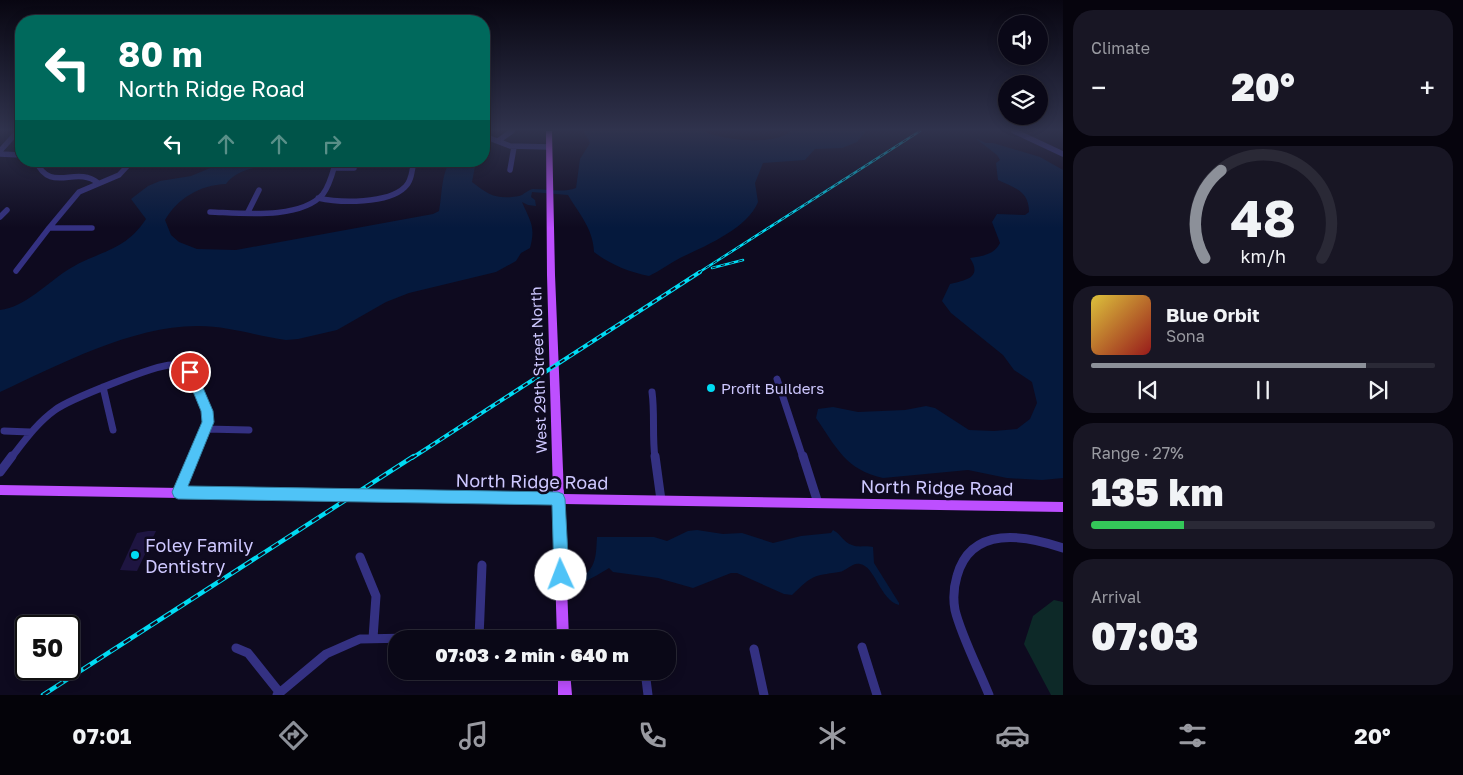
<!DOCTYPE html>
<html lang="en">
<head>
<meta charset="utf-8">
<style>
	:root { --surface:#0a0817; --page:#181624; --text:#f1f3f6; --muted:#999aa1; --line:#2a2936; --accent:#8c9099 }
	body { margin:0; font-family:"Golos Text",sans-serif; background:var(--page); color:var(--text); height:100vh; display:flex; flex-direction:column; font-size:19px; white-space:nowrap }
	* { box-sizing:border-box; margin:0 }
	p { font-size:16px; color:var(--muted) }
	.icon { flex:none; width:28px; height:28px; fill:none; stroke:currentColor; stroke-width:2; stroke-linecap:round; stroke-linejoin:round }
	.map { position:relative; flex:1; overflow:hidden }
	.side { display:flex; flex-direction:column; gap:10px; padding:10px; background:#06040d; width:400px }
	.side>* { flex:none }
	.hud { position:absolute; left:15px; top:15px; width:475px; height:152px; border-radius:20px; box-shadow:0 2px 12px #0003,0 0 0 1px var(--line); background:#00695c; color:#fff; overflow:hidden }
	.fabs { position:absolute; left:998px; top:15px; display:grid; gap:10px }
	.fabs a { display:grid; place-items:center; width:50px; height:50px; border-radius:50%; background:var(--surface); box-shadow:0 2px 12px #0003,0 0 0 1px var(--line); font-size:25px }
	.speed { position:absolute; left:15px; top:615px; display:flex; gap:10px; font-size:25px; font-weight:700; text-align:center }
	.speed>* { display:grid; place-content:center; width:65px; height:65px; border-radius:50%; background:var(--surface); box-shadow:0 2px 12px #0003,0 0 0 1px var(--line); line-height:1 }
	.speed .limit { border:2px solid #111; border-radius:8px; background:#fff; color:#111 }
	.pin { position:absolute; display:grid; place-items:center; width:42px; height:42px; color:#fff; margin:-21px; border:2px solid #fff; border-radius:50%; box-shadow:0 1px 5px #0007 }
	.me { position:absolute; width:55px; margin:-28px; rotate:358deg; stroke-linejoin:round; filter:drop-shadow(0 0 4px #0008) }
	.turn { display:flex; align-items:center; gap:18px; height:105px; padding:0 20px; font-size:22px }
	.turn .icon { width:65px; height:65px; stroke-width:2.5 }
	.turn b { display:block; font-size:35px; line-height:42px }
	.lanes { display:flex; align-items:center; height:48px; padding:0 20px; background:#0003; justify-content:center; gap:25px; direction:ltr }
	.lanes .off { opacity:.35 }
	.big { font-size:38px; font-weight:800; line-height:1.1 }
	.side .card { flex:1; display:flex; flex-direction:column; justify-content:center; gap:8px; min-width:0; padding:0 18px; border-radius:20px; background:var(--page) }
	.side .dial { align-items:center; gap:0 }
	.dial svg { height:130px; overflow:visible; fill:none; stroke:var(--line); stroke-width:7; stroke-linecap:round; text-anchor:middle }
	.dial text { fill:var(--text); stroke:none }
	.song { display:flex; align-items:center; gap:15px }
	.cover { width:60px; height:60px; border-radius:8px; background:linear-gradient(135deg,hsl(50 70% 55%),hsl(0 70% 35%)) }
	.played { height:5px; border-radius:2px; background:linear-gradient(90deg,var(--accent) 80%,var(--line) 80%) }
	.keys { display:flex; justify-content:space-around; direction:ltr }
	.heat { display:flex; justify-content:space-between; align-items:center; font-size:28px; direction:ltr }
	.charge { height:8px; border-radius:4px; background:linear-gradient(90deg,#34c759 27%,var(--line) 0) }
	.trip { position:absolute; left:388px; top:630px; width:288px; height:50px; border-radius:20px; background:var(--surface); box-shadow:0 2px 12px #0003,0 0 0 1px var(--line); font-weight:800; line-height:50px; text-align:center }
	.tab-bar { display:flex; height:80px; justify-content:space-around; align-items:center; background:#040309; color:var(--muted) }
	.tab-bar .icon { width:35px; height:35px }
	.tab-bar .active { color:var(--accent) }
	.tab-bar b { font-size:22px; color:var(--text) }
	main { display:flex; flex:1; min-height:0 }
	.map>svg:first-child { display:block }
</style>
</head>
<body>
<main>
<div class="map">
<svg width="1063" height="695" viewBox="0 0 1063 695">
	<rect width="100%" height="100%" fill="#0e0a1f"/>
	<!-- green -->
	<path fill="#0d2928" d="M1054 600 1063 602V695H1051L1024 644 1033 616Z"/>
	<!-- water -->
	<path fill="#05193d" d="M584 131H703C720 140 776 146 791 131H866L857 142 842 148 815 149 805 160 763 163 755 183 758 202C747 229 705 246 680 258 670 263 660 271 649 276 629 272 611 265 594 252 593 228 579 214 568 195L532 192 531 197 535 200 536 206 528 205 522 202C530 221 536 226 530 248L521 253 516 261 496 272 409 293 386 302 337 330 298 339 286 340C257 336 228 326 199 326 134 325 58 365 0 392V310C25 307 46 284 66 271 96 251 124 253 146 219L131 199 148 186 160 181 191 176 227 161H296L295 166C274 164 239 165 226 184 200 185 178 198 165 220L171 235 179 242 197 249 236 250 433 214 439 211C442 197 441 172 451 161H476L472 182C489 195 496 200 519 196 524 195 527 190 533 189 547 189 563 193 576 188L580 159 590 143Z
		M975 138 986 143H993L1040 157 1063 170V478L1042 480 1007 478 968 470 883 478C846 470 836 447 816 418L818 409 833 407 858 412 905 410 926 406 935 408 969 430 994 431 1017 429 1030 419 1037 403 1032 382 1014 370 1003 355 951 313 942 301 950 284C965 280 983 278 970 258 982 256 994 255 1000 243L992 222 997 214 1025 215 1029 212C1029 190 1014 188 998 180L996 163 1000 160 997 155Z
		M697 530 723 534 742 533 773 543 801 536 831 533 833 530C841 534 843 542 852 545 859 548 866 545 873 547L874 563 899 603V605C880 600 875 566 860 564 852 562 847 571 839 572 812 576 813 575 792 595L784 594 737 573H731L693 588 658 578 613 572 609 568C602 572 591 579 584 582L583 573 586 574C597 564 596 551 597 537H654L667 541 688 531Z"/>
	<!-- building -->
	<path fill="#1e1541" d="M148 531H156L137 571 120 570 137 533Z"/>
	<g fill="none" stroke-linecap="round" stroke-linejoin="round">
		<!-- minor-far2 -->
		<path stroke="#343182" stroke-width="5.5" d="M1014 131 1063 154
			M484 136 510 146 549 147
			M498 141 512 131
			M0 151 18 131
			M0 154 21 155
			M36 161C50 194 76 165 98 183
			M334 168H354
			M510 170 514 147
			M318 198C340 203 388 204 405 187 412 181 412 169 414 161
			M210 212C241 213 301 220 323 194 330 185 333 171 336 161
			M248 212 259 190
			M0 217 7 210
			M92 228H49L79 192 119 175 132 161
			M16 271 49 228"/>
		<!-- minor-far1 -->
		<path stroke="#343182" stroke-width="7" d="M777 379 803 458
			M103 387 113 430
			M652 392C655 414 652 436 655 458
			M206 429 249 430
			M4 431 30 432
			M11 458C25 440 37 423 55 410 68 400 157 364 172 365 188 366 193 377 198 389 211 425 208 424 193 458"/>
		<!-- minor -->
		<path stroke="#343182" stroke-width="9" d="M655 456 661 500
			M803 456 818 503
			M0 472 12 456
			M178 492 194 456
			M360 557 376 596 373 638
			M479 638 482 565
			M862 647 877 695
			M236 648 248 653 280 693
			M754 649 764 695
			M645 671 648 695
			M277 695 326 654 360 639 563 635
			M989 695C979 670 961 635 955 610 953 599 954 586 957 576 971 525 1025 535 1063 548"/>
		<!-- major -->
		<path fill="#bd4fff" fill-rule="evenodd" d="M546 131H552L555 275 564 494 1063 502V512L564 504 569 639H557L553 504 0 495V485L553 494 547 275Z
			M558 671H570L572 695H558Z"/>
		<defs>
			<path id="rail-far2" d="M712 268 743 260
				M698 273 920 131"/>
			<path id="rail-far1" d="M412 458 700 272"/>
			<path id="rail" d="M43 695 414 456"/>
		</defs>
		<!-- rail-far2 casing -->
		<use href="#rail-far2" stroke="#00dbf3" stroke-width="2.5"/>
		<!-- rail-far1 casing -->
		<use href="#rail-far1" stroke="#00dbf3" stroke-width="4"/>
		<!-- rail casing -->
		<use href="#rail" stroke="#00dbf3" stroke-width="4.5"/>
		<!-- rail-far2 -->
		<use href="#rail-far2" stroke="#0e0a1f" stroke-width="1" stroke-dasharray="4.5" stroke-linecap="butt"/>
		<!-- rail-far1 -->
		<use href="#rail-far1" stroke="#0e0a1f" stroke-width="2" stroke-dasharray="5.5" stroke-linecap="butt"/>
		<!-- rail -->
		<use href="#rail" stroke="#0e0a1f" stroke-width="2.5" stroke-dasharray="8" stroke-linecap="butt"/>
	</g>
	<!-- sky -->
	<linearGradient id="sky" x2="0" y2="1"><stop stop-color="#080611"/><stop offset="0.57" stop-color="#30334d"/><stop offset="1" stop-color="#30334d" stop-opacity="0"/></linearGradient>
	<rect width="1063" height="228" fill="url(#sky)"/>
	<!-- route -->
	<path fill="#4fc3f7" stroke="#337fa1" d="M190 367 195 369 213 411 214 422 188 486 558 492 563 494 565 499 569 575 566 581 561 583 556 581 554 575 552 505 178 499 174 497 172 492 202 422 201 411 185 372Z"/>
	<!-- markers -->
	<g fill="#00dbf3" stroke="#0e0a1f" stroke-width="2">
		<circle cx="711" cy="388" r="5"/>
		<circle cx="135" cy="555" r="5"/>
	</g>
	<g text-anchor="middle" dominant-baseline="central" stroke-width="5" stroke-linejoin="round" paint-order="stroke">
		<!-- street labels -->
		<g font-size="15" fill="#cec8ff" stroke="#0e0a1f">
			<text transform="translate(538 370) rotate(-92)">West 29th Street North</text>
		</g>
		<!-- poi labels -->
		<g font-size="15" fill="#cec8ff" stroke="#0e0a1f" text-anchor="start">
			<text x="721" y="388">Profit Builders</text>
		</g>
		<!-- near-street labels -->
		<g font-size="18" fill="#cec8ff" stroke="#0e0a1f">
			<text transform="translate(532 481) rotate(1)">North Ridge Road</text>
			<text transform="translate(937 487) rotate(1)">North Ridge Road</text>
		</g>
		<!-- near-poi labels -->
		<g font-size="18" fill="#cec8ff" stroke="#0e0a1f" text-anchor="start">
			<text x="145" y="545">Foley Family<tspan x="145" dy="21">Dentistry</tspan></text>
		</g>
	</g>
</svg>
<div class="fabs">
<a><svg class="icon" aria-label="sound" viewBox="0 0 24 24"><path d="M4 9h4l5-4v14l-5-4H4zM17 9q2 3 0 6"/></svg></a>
<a><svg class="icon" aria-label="layers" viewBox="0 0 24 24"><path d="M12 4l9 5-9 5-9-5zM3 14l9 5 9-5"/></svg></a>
</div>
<div class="speed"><div class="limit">50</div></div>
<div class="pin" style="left:190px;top:372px;background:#d93025"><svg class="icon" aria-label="arrive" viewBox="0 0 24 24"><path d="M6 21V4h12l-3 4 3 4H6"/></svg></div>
<svg class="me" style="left:561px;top:575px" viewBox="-20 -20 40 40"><circle r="19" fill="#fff"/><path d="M0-13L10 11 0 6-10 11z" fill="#4fc3f7"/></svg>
<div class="trip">07:03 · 2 min · 640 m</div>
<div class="hud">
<div class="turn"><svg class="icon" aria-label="left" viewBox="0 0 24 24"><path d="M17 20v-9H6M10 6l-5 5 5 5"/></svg><div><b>80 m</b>North Ridge Road</div></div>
<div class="lanes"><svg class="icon" aria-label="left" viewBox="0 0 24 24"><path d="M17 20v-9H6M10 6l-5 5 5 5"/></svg><svg class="icon off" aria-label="ahead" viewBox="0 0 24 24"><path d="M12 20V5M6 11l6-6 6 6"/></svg><svg class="icon off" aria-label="ahead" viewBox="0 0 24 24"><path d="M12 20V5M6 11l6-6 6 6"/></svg><svg class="icon off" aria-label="right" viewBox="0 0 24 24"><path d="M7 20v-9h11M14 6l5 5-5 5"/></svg></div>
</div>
</div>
<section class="side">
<div class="card"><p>Climate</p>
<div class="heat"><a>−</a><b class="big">20°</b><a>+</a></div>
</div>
<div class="card dial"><svg viewBox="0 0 100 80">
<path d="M14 69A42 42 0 1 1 86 69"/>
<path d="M14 69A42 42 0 0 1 24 15" stroke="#8c9099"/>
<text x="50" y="56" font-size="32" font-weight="700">48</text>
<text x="50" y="72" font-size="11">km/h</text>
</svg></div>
<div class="card">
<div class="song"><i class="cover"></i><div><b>Blue Orbit</b><p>Sona</p></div></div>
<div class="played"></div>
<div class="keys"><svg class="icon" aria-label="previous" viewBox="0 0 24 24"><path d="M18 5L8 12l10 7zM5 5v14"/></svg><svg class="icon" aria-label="pause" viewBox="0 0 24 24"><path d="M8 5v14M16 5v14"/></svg><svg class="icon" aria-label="next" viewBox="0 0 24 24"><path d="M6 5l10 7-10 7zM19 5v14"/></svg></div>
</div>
<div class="card"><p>Range · 27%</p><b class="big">135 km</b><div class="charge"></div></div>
<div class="card"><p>Arrival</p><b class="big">07:03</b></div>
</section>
</main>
<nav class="tab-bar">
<b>07:01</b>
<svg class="icon active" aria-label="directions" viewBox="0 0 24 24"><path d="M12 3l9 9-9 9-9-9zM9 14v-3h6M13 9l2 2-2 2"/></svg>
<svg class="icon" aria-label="music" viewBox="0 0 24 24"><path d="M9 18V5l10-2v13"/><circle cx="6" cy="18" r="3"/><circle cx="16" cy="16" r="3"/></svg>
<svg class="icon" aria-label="phone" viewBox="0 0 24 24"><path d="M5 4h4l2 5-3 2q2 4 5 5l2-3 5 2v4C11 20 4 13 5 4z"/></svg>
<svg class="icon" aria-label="climate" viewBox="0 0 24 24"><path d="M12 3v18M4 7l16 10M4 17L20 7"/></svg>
<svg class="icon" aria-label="car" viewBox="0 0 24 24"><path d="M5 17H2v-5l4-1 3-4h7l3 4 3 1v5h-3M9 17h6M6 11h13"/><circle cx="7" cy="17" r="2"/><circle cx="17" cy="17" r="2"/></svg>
<svg class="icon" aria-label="filters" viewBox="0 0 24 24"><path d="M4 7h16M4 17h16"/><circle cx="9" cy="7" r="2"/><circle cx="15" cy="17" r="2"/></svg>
<b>20°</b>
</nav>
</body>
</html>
